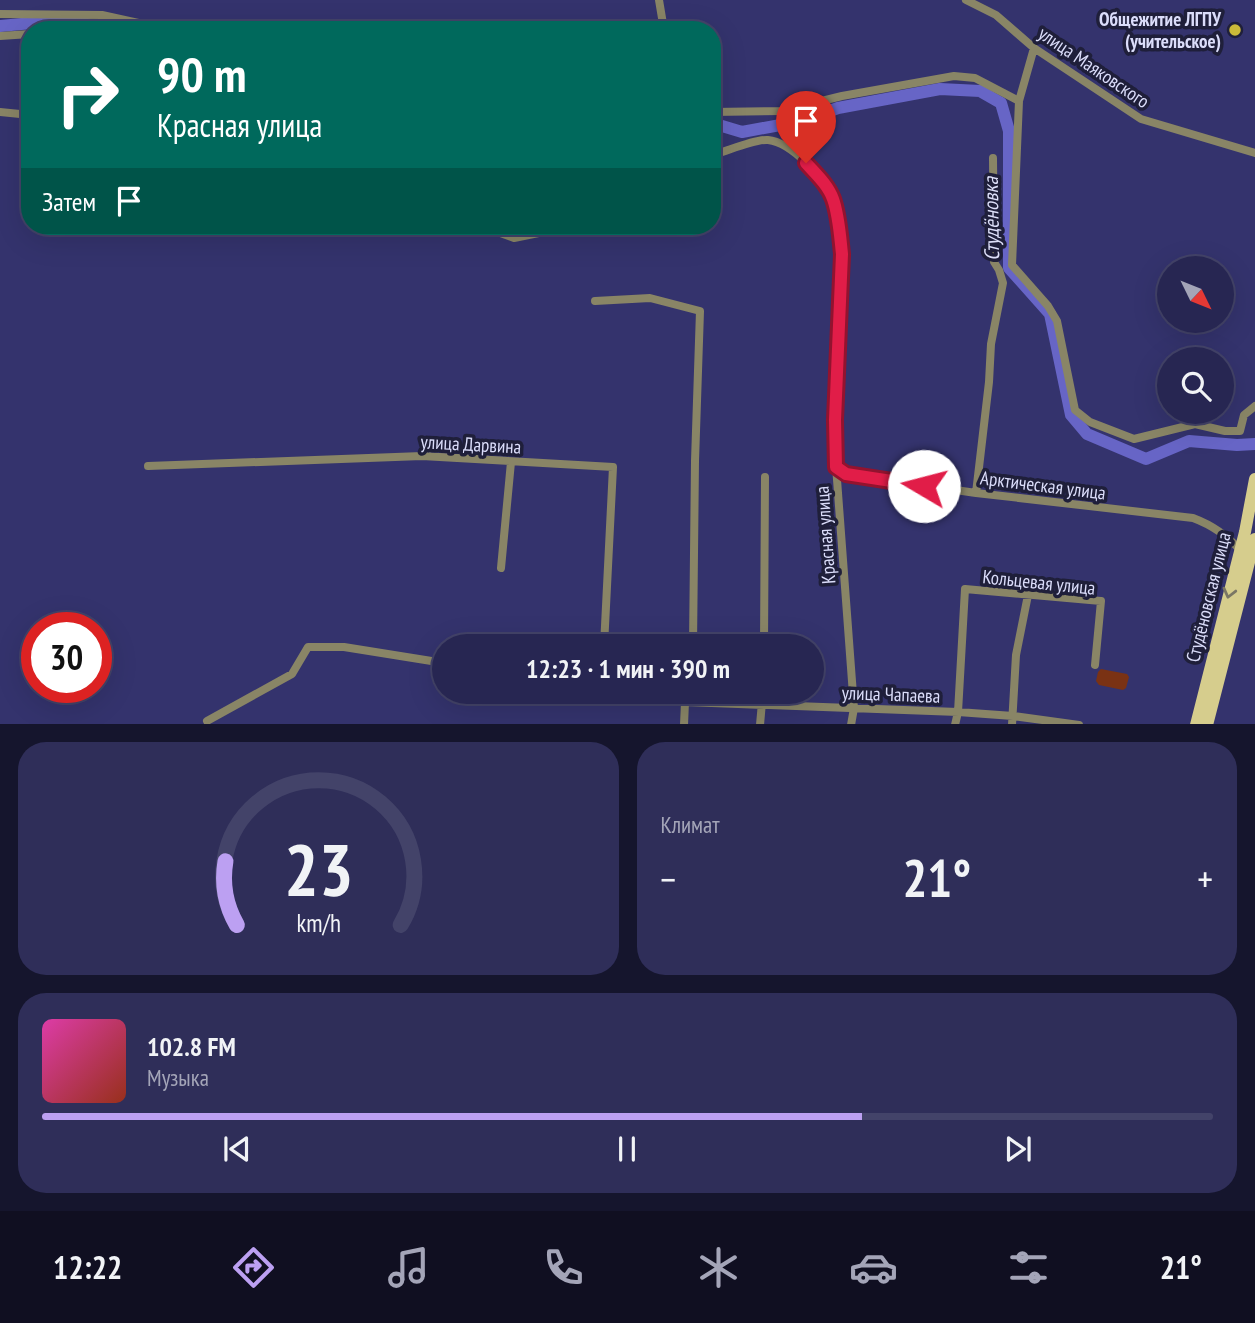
<!DOCTYPE html>
<html lang="ru">
<head>
<meta charset="utf-8">
<style>
	:root { --surface:#272652; --page:#2f2e59; --text:#f1f3f6; --muted:#a4a5b8; --line:#434369; --accent:#bca0f2 }
	body { margin:0; font-family:"PT Sans Narrow",sans-serif; background:var(--page); color:var(--text); height:100vh; display:flex; flex-direction:column; font-size:26px; white-space:nowrap }
	* { box-sizing:border-box; margin:0 }
	p { font-size:23px; color:var(--muted) }
	.icon { flex:none; width:38px; height:38px; fill:none; stroke:currentColor; stroke-width:2; stroke-linecap:round; stroke-linejoin:round }
	.map { position:relative; height:724px; overflow:hidden }
	.details { display:flex; flex-direction:column; gap:18px; padding:18px; background:#15152d; flex:1 }
	.details>* { flex:none }
	.hud { position:absolute; left:21px; top:21px; width:700px; height:214px; border-radius:28px; box-shadow:0 7px 28px #0002,0 0 0 2px var(--line); background:#00695c; color:#fff; overflow:hidden }
	.needle { width:46px; rotate:133deg }
	.tools { position:absolute; left:1157px; top:256px; display:grid; gap:14px }
	.tools a { display:grid; place-items:center; width:77px; height:77px; border-radius:50%; background:var(--surface); box-shadow:0 7px 28px #0002,0 0 0 2px var(--line); font-size:35px }
	.speed { position:absolute; left:21px; top:612px; display:flex; gap:14px; font-size:35px; font-weight:700; text-align:center }
	.speed>* { display:grid; place-content:center; width:91px; height:91px; border-radius:50%; background:var(--surface); box-shadow:0 7px 28px #0002,0 0 0 2px var(--line); line-height:1 }
	.speed .limit { border:10px solid #d22; background:#fff; color:#111 }
	.pin { position:absolute; display:grid; place-items:center; width:60px; height:60px; color:#fff; margin:-72px -30px; border-radius:50% 50% 50% 0; rotate:-45deg; box-shadow:0 0 7px #0007 }
	.pin .icon { rotate:45deg }
	.me { position:absolute; width:77px; margin:-38px; rotate:278deg; stroke-linejoin:round; filter:drop-shadow(0 0 5px #0008) }
	.turn { display:flex; align-items:center; gap:24px; height:147px; padding:0 21px; font-size:32px }
	.turn .icon { width:91px; height:91px; stroke-width:2.5 }
	.turn b { display:block; font-size:49px; line-height:60px }
	.then { display:flex; align-items:center; height:66px; padding:0 21px; background:#0003; gap:14px; font-size:26px }
	.big { font-size:52px; font-weight:700; line-height:1.1 }
	.details .card { flex:1; display:flex; flex-direction:column; justify-content:center; gap:10px; min-width:0; padding:0 24px; border-radius:28px; background:var(--page) }
	.details .dial { align-items:center; gap:0 }
	.dial svg { height:182px; overflow:visible; fill:none; stroke:var(--line); stroke-width:7; stroke-linecap:round; text-anchor:middle }
	.dial text { fill:var(--text); stroke:none }
	.song { display:flex; align-items:center; gap:21px }
	.cover { width:84px; height:84px; border-radius:10px; background:linear-gradient(135deg,hsl(320 70% 55%),hsl(10 70% 35%)) }
	.played { height:7px; border-radius:4px; background:linear-gradient(90deg,var(--accent) 70%,var(--line) 70%) }
	.keys { display:flex; justify-content:space-around; direction:ltr }
	.heat { display:flex; justify-content:space-between; align-items:center; font-size:38px; direction:ltr }
	.details .tiles { flex:1; display:grid; gap:18px; grid-template-columns:1fr 1fr }
	.card:last-child { grid-column:span 2 }
	.trip { position:absolute; left:432px; top:634px; width:392px; height:70px; border-radius:35px; background:var(--surface); box-shadow:0 7px 28px #0002,0 0 0 2px var(--line); font-weight:700; line-height:70px; text-align:center }
	.dock { display:flex; height:112px; justify-content:space-around; align-items:center; background:#100f21; color:var(--muted) }
	.dock .icon { width:49px; height:49px }
	.dock .on { color:var(--accent) }
	.dock b { font-size:32px; color:var(--text) }
	.map>svg:first-child { display:block }
</style>
</head>
<body>
<div class="map">
<svg width="1255" height="725" viewBox="0 0 1255 725">
	<rect width="100%" height="100%" fill="#34336d"/>
	<!-- garden -->
	<path fill="#7a3214" d="M1101 669 1127 674 1129 677 1126 688 1123 690 1099 685 1096 681 1098 672Z"/>
	<g fill="none" stroke-linecap="round" stroke-linejoin="round">
		<!-- river -->
		<path stroke="#6765c6" stroke-width="12" d="M0 26 53 21 87 24 116 30
			M712 123 742 132 802 121 838 108 940 89 980 91 1001 103 1009 131V268L1050 314 1071 415 1087 434 1146 459 1189 441 1237 445 1255 444"/>
		<!-- street -->
		<path stroke="#898566" stroke-width="8" d="M659 0 664 30
			M966 0 996 15 1034 48 1141 119 1255 153
			M0 14 102 15 161 28 177 30
			M0 36 30 34
			M1019 101 1034 48
			M0 112 30 115
			M712 112 781 111 842 96 954 76 975 78 1019 101 1012 265 1048 306 1057 321 1075 410 1090 422 1134 439 1195 424 1225 431H1240L1244 415 1255 406
			M712 156 716 154C730 150 755 139 768 140 791 142 827 180 833 201 839 218 840 236 842 254L835 420 836 466 854 708 851 725
			M481 226 514 238 573 226
			M595 301 650 298 700 311 695 461 693 646
			M148 466 422 456 613 467 604 646
			M836 466 846 474 976 493 1193 518C1212 525 1228 536 1242 552
			M976 493 989 382 991 344 1003 283 999 270 994 262 993 158
			M501 568 511 462
			M764 646 765 477
			M618 691 685 702 958 712 1013 716 1079 725
			M207 721 292 674 308 647H344L444 663
			M684 725 685 702
			M760 725 763 691
			M955 725 958 712 965 589 1101 601 1095 665
			M1012 725 1016 655 1028 595"/>
		<!-- primary -->
		<path stroke="#d6cd8d" stroke-width="12" d="M1196 725 1245 532 1255 479
			M1207 725 1255 539"/>
	</g>
	<!-- one-way arrows -->
	<defs><path id="oneway-chevron" d="M-2-3.5L2.5 0L-2 3.5" fill="none" stroke-width="1.6" stroke-linecap="round" stroke-linejoin="round" transform="scale(1.75)"/></defs>
	<use stroke="#7a7664" href="#oneway-chevron" transform="translate(1229 593) rotate(104)"/>
	<g fill="none" stroke-linecap="round" stroke-linejoin="round">
		<defs>
			<path id="route" d="M806 163C816 174 828 185 833 199 839 216 840 236 842 254L835 420 836 467 846 474 924 486"/>
		</defs>
		<!-- route casing -->
		<use href="#route" stroke="#92132f" stroke-width="18"/>
		<!-- route -->
		<use href="#route" stroke="#e11d48" stroke-width="12"/>
	</g>
	<!-- markers -->
	<circle fill="#cbba39" stroke="#1f1f3a" stroke-width="2.5" cx="1235" cy="30" r="7"/>
	<g text-anchor="middle" dominant-baseline="central" stroke-width="7" stroke-linejoin="round" paint-order="stroke">
		<!-- poi labels -->
		<g font-size="19" font-weight="bold" fill="#dbddfa" stroke="#1f1f3a" text-anchor="end">
			<text x="1221" y="19">Общежитие ЛГПУ<tspan x="1221" dy="22">(учительское)</tspan></text>
		</g>
		<!-- street labels -->
		<g font-size="19" fill="#dbddfa" stroke="#1f1f3a">
			<text transform="translate(1094 67) rotate(34)">улица Маяковского</text>
			<text transform="translate(471 444) rotate(3)">улица Дарвина</text>
			<text transform="translate(1043 485) rotate(7)">Арктическая улица</text>
			<text transform="translate(825 535) rotate(-94)">Красная улица</text>
			<text transform="translate(1039 582) rotate(6)">Кольцевая улица</text>
			<text transform="translate(1208 597) rotate(-76)">Студёновская улица</text>
			<text transform="translate(891 694) rotate(2)">улица Чапаева</text>
		</g>
		<!-- water labels -->
		<g font-size="21" font-style="italic" fill="#dddff9" stroke="#1f1f3a">
			<text transform="translate(991 219) rotate(-91)">Студёновка</text>
		</g>
	</g>
</svg>
<div class="tools">
<a><svg class="needle" viewBox="-14 -14 28 28"><path d="M0-13l5 13h-10z" fill="#e53935"/><path d="M0 13l5-13h-10z" fill="#a4a5b8"/></svg></a>
<a><svg class="icon" aria-label="search" viewBox="0 0 24 24"><circle cx="10" cy="10" r="6"/><path d="M15 15l6 6"/></svg></a>
</div>
<div class="speed"><div class="limit">30</div></div>
<div class="pin" style="left:806px;top:163px;background:#d93025"><svg class="icon" aria-label="arrive" viewBox="0 0 24 24"><path d="M6 21V4h12l-3 4 3 4H6"/></svg></div>
<svg class="me" style="left:924px;top:486px" viewBox="-20 -20 40 40"><circle r="19" fill="#fff"/><path d="M0-13L10 11 0 6-10 11z" fill="#e11d48"/></svg>
<div class="trip">12:23 · 1 мин · 390 m</div>
<div class="hud">
<div class="turn"><svg class="icon" aria-label="right" viewBox="0 0 24 24"><path d="M7 20v-9h11M14 6l5 5-5 5"/></svg><div><b>90 m</b>Красная улица</div></div>
<div class="then">Затем<svg class="icon" aria-label="arrive" viewBox="0 0 24 24"><path d="M6 21V4h12l-3 4 3 4H6"/></svg></div>
</div>
</div>
<section class="details">
<div class="tiles">
<div class="card dial"><svg viewBox="0 0 100 80">
<path d="M14 69A42 42 0 1 1 86 69"/>
<path d="M14 69A42 42 0 0 1 9 41" stroke="#bca0f2"/>
<text x="50" y="56" font-size="32" font-weight="700">23</text>
<text x="50" y="72" font-size="11">km/h</text>
</svg></div>
<div class="card"><p>Климат</p>
<div class="heat"><a>−</a><b class="big">21°</b><a>+</a></div>
</div>
<div class="card">
<div class="song"><i class="cover"></i><div><b>102.8 FM</b><p>Музыка</p></div></div>
<div class="played"></div>
<div class="keys"><svg class="icon" aria-label="previous" viewBox="0 0 24 24"><path d="M18 5L8 12l10 7zM5 5v14"/></svg><svg class="icon" aria-label="pause" viewBox="0 0 24 24"><path d="M8 5v14M16 5v14"/></svg><svg class="icon" aria-label="next" viewBox="0 0 24 24"><path d="M6 5l10 7-10 7zM19 5v14"/></svg></div>
</div>
</div>
</section>
<nav class="dock">
<b>12:22</b>
<svg class="icon on" aria-label="directions" viewBox="0 0 24 24"><path d="M12 3l9 9-9 9-9-9zM9 14v-3h6M13 9l2 2-2 2"/></svg>
<svg class="icon" aria-label="music" viewBox="0 0 24 24"><path d="M9 18V5l10-2v13"/><circle cx="6" cy="18" r="3"/><circle cx="16" cy="16" r="3"/></svg>
<svg class="icon" aria-label="phone" viewBox="0 0 24 24"><path d="M5 4h4l2 5-3 2q2 4 5 5l2-3 5 2v4C11 20 4 13 5 4z"/></svg>
<svg class="icon" aria-label="climate" viewBox="0 0 24 24"><path d="M12 3v18M4 7l16 10M4 17L20 7"/></svg>
<svg class="icon" aria-label="car" viewBox="0 0 24 24"><path d="M5 17H2v-5l4-1 3-4h7l3 4 3 1v5h-3M9 17h6M6 11h13"/><circle cx="7" cy="17" r="2"/><circle cx="17" cy="17" r="2"/></svg>
<svg class="icon" aria-label="filters" viewBox="0 0 24 24"><path d="M4 7h16M4 17h16"/><circle cx="9" cy="7" r="2"/><circle cx="15" cy="17" r="2"/></svg>
<b>21°</b>
</nav>
</body>
</html>
